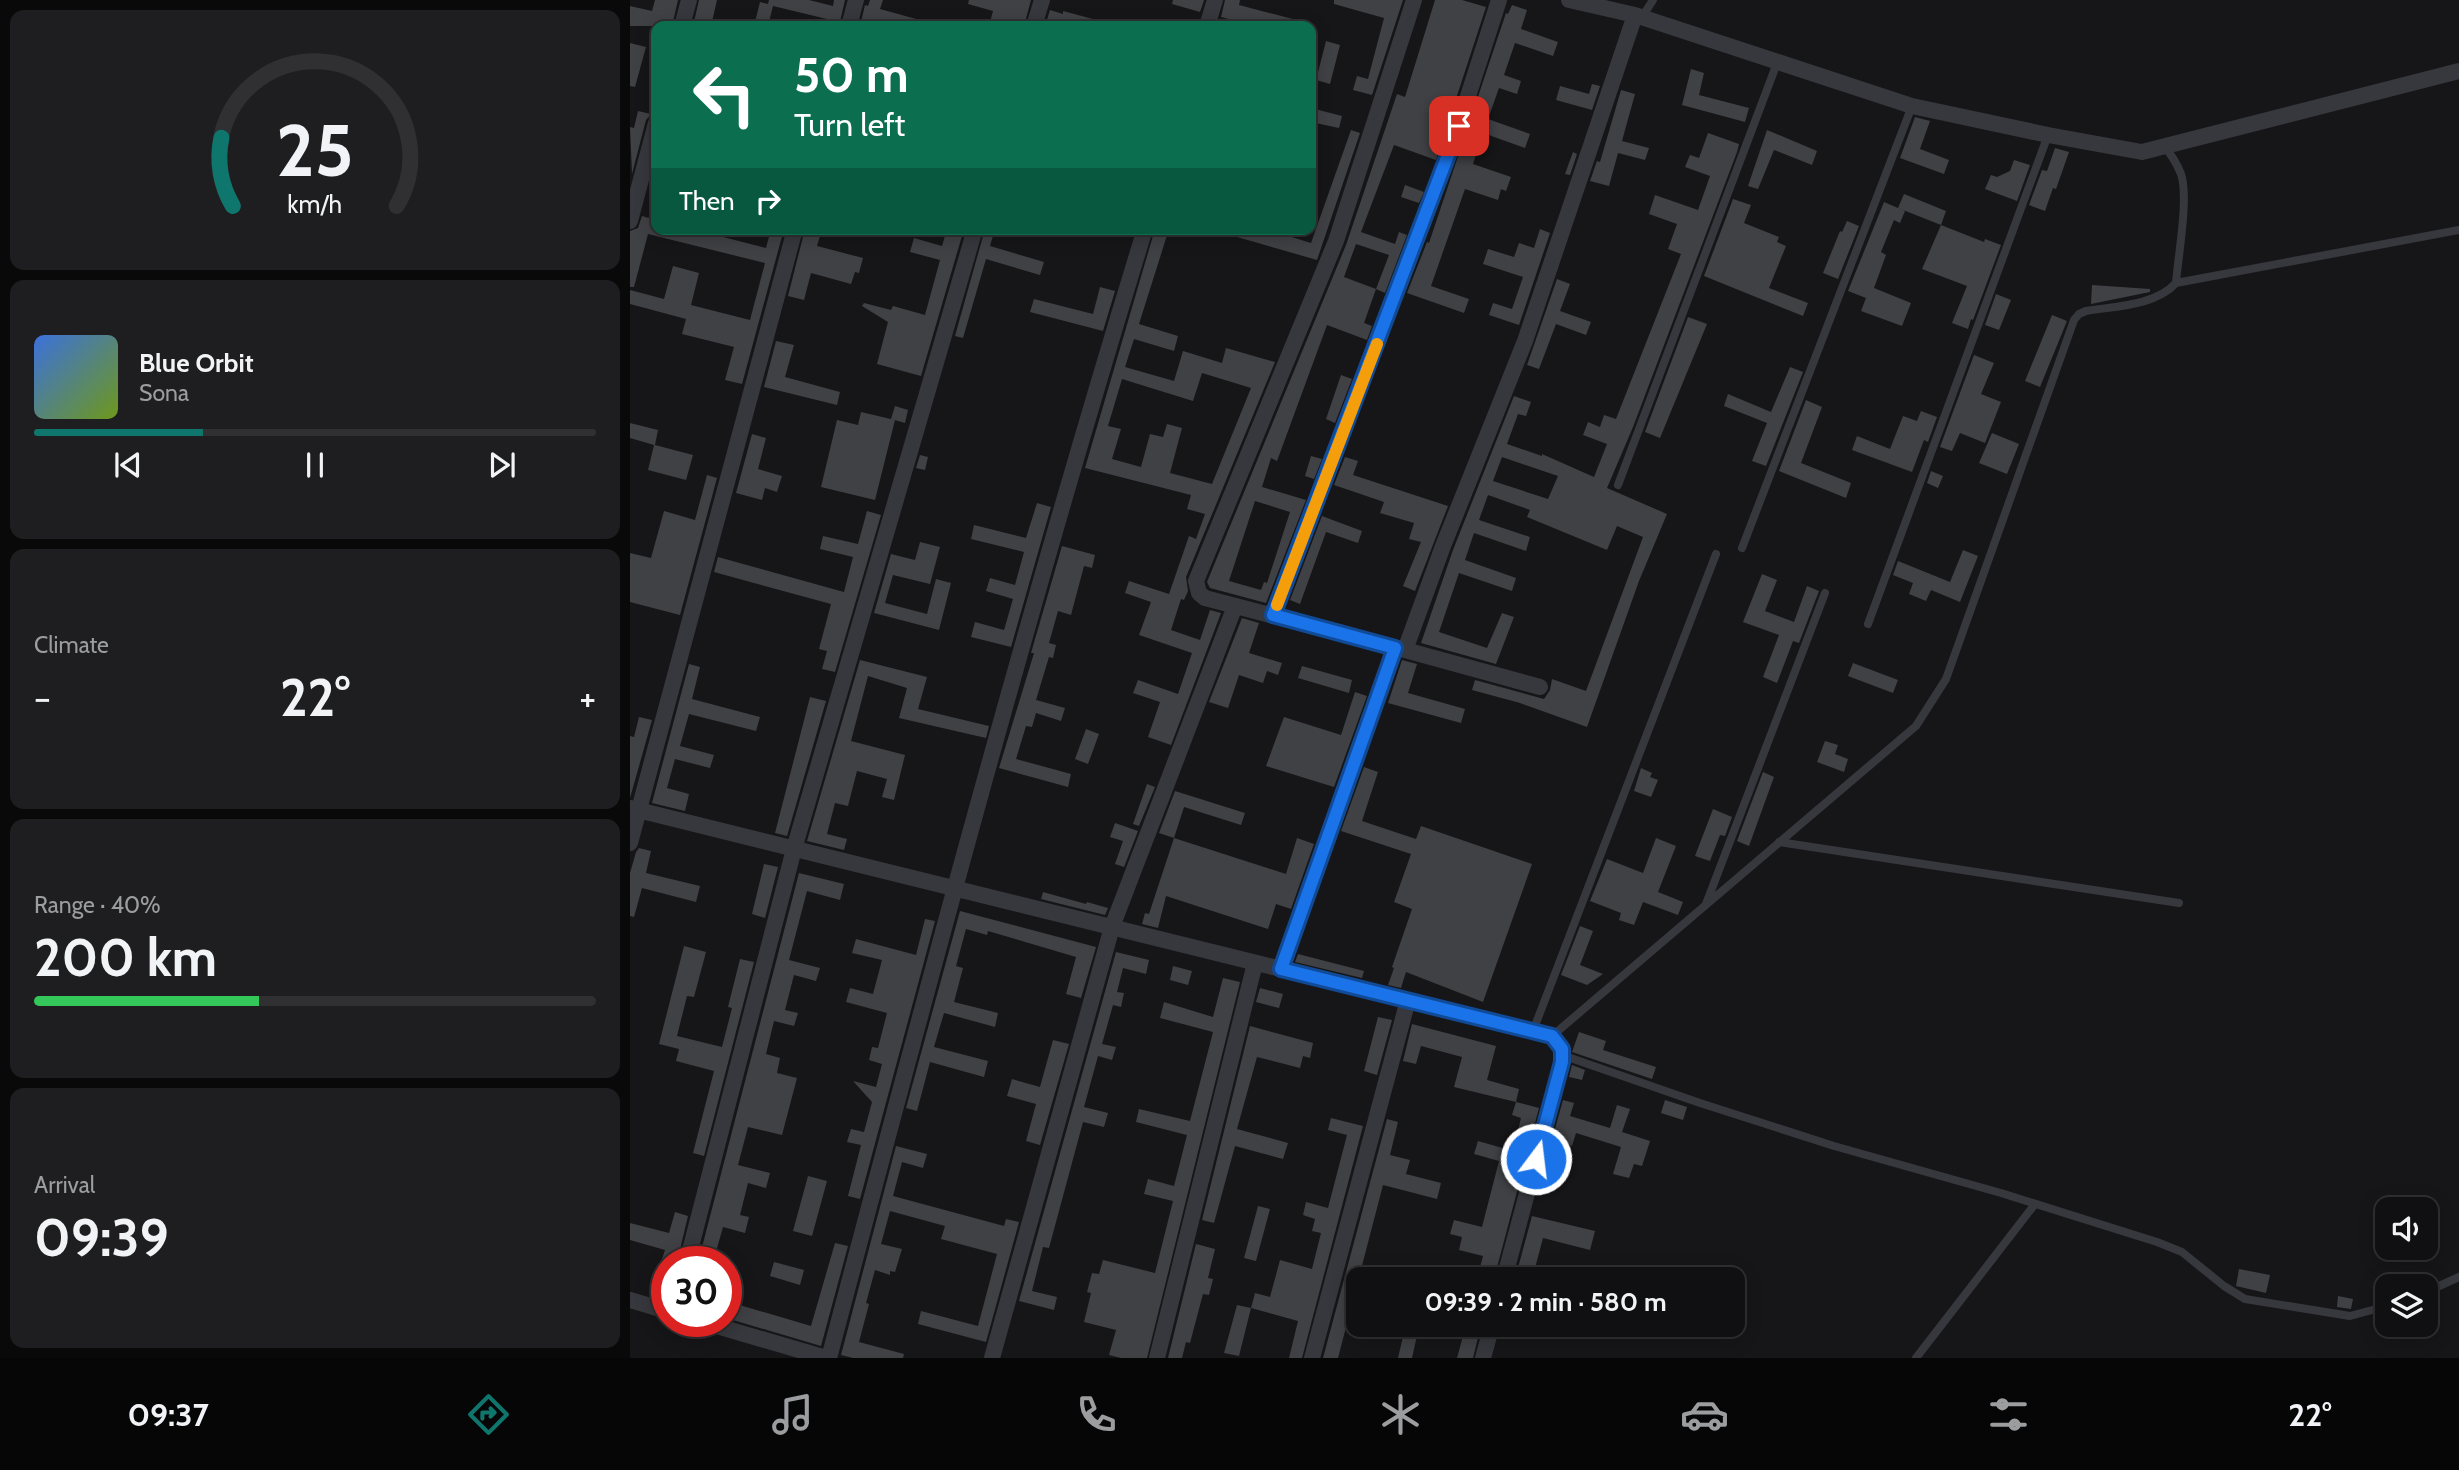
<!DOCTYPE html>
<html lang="en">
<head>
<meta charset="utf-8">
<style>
	:root { --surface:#101012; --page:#1e1e20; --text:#f1f3f6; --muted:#9c9d9f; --line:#303032; --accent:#0f766e }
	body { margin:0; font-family:Cabin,sans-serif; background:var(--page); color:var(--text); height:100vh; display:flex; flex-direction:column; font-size:26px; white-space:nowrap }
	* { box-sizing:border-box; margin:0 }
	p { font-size:23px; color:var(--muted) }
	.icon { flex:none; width:38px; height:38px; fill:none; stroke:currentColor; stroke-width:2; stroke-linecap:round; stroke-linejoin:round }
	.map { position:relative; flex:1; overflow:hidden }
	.panel { display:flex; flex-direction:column; gap:10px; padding:10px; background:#09090a; width:630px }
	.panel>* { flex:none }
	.hud { position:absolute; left:21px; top:21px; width:665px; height:214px; border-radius:14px; box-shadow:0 4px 18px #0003,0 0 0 2px var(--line); background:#0b6e4f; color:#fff; overflow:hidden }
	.fabs { position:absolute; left:1745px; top:1197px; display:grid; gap:14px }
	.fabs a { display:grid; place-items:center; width:63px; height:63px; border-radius:14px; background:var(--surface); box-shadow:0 4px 18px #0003,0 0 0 2px var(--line); font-size:35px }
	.speed { position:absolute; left:21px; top:1246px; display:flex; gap:14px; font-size:35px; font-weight:700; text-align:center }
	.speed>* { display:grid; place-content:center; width:91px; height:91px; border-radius:50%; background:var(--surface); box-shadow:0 4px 18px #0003,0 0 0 2px var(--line); line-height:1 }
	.speed .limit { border:10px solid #d22; background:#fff; color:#111 }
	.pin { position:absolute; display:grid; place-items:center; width:60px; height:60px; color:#fff; margin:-30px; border-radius:14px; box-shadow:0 4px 10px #0006 }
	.me { position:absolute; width:77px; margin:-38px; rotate:15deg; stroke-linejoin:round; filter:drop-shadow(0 0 5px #0008) }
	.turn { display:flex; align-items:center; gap:24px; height:147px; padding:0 28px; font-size:32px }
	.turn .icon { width:91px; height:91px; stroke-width:2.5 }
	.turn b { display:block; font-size:49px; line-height:60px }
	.then { display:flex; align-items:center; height:66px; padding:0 28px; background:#0003; gap:14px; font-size:26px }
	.big { font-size:52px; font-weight:700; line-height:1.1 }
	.panel .card { flex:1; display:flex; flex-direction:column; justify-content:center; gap:10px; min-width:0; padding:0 24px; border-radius:14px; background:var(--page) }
	.panel .dial { align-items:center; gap:0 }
	.dial svg { height:182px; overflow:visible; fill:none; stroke:var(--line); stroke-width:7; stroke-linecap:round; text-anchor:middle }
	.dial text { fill:var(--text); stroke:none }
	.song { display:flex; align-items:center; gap:21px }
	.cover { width:84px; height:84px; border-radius:10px; background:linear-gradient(135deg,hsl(220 70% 55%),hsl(80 70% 35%)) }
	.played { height:7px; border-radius:4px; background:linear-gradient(90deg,var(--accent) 30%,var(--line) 30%) }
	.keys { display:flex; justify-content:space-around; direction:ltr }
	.heat { display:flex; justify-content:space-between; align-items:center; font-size:38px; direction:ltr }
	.charge { height:10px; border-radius:5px; background:linear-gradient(90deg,#34c759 40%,var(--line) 0) }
	.trip { position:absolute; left:716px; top:1267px; width:399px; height:70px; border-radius:14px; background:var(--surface); box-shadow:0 4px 18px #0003,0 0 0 2px var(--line); font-weight:700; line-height:70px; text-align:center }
	.dock { display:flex; height:112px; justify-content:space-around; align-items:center; background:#060607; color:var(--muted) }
	.dock .icon { width:49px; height:49px }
	.dock .active { color:var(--accent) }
	.dock b { font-size:32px; color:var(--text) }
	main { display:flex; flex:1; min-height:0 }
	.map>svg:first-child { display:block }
</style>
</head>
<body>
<main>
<section class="panel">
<div class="card dial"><svg viewBox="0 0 100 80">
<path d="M14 69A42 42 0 1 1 86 69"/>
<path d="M14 69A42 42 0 0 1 9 39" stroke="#0f766e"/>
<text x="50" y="56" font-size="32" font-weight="700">25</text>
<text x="50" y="72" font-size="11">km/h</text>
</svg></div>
<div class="card">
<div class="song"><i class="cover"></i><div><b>Blue Orbit</b><p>Sona</p></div></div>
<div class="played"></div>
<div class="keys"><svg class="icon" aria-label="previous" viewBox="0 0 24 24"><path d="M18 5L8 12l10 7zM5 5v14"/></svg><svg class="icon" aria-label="pause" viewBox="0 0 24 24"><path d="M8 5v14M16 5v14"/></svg><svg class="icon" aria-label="next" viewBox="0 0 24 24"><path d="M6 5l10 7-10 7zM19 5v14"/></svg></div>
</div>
<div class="card"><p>Climate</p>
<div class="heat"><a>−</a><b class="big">22°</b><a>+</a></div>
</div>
<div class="card"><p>Range · 40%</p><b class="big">200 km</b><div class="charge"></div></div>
<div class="card"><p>Arrival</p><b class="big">09:39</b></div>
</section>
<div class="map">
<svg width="1829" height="1358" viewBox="0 0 1829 1358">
	<rect width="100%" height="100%" fill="#161618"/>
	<!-- building -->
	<path fill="#404145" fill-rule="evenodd" d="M25 0H48L42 26H0V6L22 11Z
		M69 0H87L81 26H63Z
		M139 0H179L203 6 204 0H215L209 26H199L201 20 143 6 138 26H124L130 2 138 4Z
		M240 0H253L250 9 297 22 296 26H230L235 5 238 6Z
		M339 0H401L394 26H359L363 11 338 4Z
		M543 0H574L570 12 542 4Z
		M595 0H610L609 5 674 22V26H626L591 17Z
		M704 0H773L742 95 723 90 727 76 738 79 754 18 704 4Z
		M805 0H832L856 7 806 160 764 145 731 232 765 244 769 232 777 235 755 293 746 289 734 323 742 326 737 340 697 325 647 461 641 458 632 487 676 500 636 603 580 588 577 582 716 245 767 94 775 97ZM726 244 759 255 746 289 714 277ZM625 501 660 512 637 583 634 582 631 590 599 581Z
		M882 5 897 10 891 29 928 42 923 56 885 43 874 75 891 81 887 94 869 88 858 119 900 134 895 148 853 133 843 164 881 177 876 191 871 189 868 200 835 189 801 286 839 299 834 313 777 293 797 242 799 243 876 13 878 14Z
		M420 10 433 14V11L474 22 473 26H415Z
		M696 41 710 45 700 84 686 80Z
		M0 43 16 47 5 87 0 86Z
		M1061 69 1074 73 1069 95 1119 108 1115 122 1052 105Z
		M962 84 970 86 962 110 926 100 930 86 959 94Z
		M991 90 1005 94 992 141 1019 148 1015 160 988 153 979 186 960 181 967 161 970 162Z
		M681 108 712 116 709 128 681 122Z
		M8 111 21 114 16 120 2 174 0 127 4 128Z
		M1285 117 1300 121 1290 149 1319 160 1314 174 1270 158Z
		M721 130 730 133 687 260 593 233 594 229H636L681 243Z
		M1137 130 1187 151 1182 165 1144 150 1128 189 1118 186Z
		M1078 133 1109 144 1107 152 1003 427 977 488 1037 514 1009 581 957 727 890 703 842 690 845 680 914 699 920 690 922 679 956 691 1013 537 987 526 977 550 897 517 900 510 858 495 849 520 900 537 896 551 844 533 835 560 886 578 882 591 829 573 809 632 857 648 872 613 884 617 866 664 791 643 823 550 884 396 901 402 896 416 888 414 877 444 912 456V454L964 477 977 444 953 435 958 422 970 427 974 415 986 419 1051 254 1038 249 1047 224 1019 214 1025 195 1068 210 1080 176 1055 167 1060 155 1069 158ZM872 457 928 476 918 499 863 481Z
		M1425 148 1439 152 1426 189 1423 188 1415 211 1399 205 1412 170 1417 171Z
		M943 152 947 154 940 175 935 174Z
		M1384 160 1400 165 1387 201 1355 189 1361 175 1367 177 1380 171Z
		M775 185 794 192 789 203 771 197Z
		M1274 194 1316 211 1311 225 1268 208Z
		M1103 199 1121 205 1114 223 1149 237 1147 242 1156 246 1139 288 1178 303 1173 316 1074 276Z
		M1254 202 1275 211 1270 223 1264 220 1251 252 1256 255 1244 288 1281 303 1272 326 1231 311 1236 298 1218 291Z
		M12 216 26 220V229H62L136 248 141 229H154L112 384 95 380 104 347 52 334 56 319 0 304V290L34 299 43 266 69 273 61 305 120 320 135 263 18 234 4 287H0V231L8 228Z
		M1217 221 1229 226 1208 279 1193 273 1210 231 1212 232Z
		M1311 225 1354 242 1355 239 1371 245 1343 320 1341 319 1338 329 1322 323 1337 286 1292 269Z
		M175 229H192L187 246 233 258 229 273 225 272 221 284 181 273 174 300 158 296Z
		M317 229H334L291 376 247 364 258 322 232 306 234 303 261 310 263 306 295 315 310 260 280 252 284 238 312 246Z
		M355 229H365L360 246 414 262 410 275 356 259 333 338 325 336Z
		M525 229H539L509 324 548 336 544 351 504 339 495 367 544 381 553 351 592 363 596 348 645 362 556 577 558 591 554 600 551 599 541 630 570 640 580 610 591 613 541 745 518 737 530 702 503 693 508 680 548 694 562 653 509 635 521 602 495 593 499 581 539 594 559 536 566 539 575 514 557 509 561 495 455 468ZM572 373 621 388 582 484 540 473 552 428 537 424 533 437 520 434 511 467 482 459 491 429 478 426 492 379 563 401Z
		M910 229 920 233 889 325 859 315 863 303 882 309 893 277 853 264 858 249 884 257 889 243 904 248Z
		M927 279 940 284 930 311 961 322 956 335 926 324 909 369 897 365Z
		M1462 285 1520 289V292L1461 304Z
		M470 287 485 291 473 331 400 312 404 299 463 314Z
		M1366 294 1381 300 1369 330 1355 325Z
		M1422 315 1437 321 1410 387 1395 381Z
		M1058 317 1077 324 1030 438 1015 432Z
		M146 341 164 345 155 377 210 392 207 405 134 387Z
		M1344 355 1364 363 1351 394 1371 402 1355 443 1330 433 1322 451 1310 447Z
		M1160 367 1173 372 1136 466 1122 461 1137 423 1094 406 1098 394 1141 412Z
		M711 375 722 379 705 423 696 419Z
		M1176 400 1192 407 1171 463 1221 483 1216 498 1149 471Z
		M265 406 278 410 275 423 261 419Z
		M1291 411 1307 417 1298 442 1294 440 1282 472 1222 450 1227 436 1260 449 1273 416 1287 421Z
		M231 412 265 420 245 500 191 487 207 420 228 425Z
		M0 423 28 430 25 445 63 455 56 480 18 470 24 445 0 438Z
		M1362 433 1389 444 1377 474 1349 463Z
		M122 434 136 438 128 469 152 476 147 492 135 488 132 500 106 493Z
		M290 455 298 457 295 470 286 468Z
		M681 456 692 459 684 479 675 476Z
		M715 457 728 461 723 475 818 506 785 591 773 586 791 542 779 539 784 523 750 513 754 502 704 485Z
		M1301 471 1313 476 1308 488 1297 483Z
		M77 475 87 478 50 615 0 602V553L21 558 34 511 65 520Z
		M407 503 421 507 381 647 341 637 345 622 374 630 383 599 356 591 360 578 385 585 394 552 341 539 344 525 396 538Z
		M237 511 251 515 205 672 192 669 197 651 189 649 201 604 84 572 88 557 214 592 223 557 190 549 193 536 228 544Z
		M692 516 732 531 728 543 696 532 670 604 660 600Z
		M290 542 310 547 300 584 263 575 255 603 297 614 306 579 321 583 309 630 244 613 261 554 285 560Z
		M432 546 465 555 462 568 454 566 441 615 428 611 419 643 426 645 423 658 419 657 406 700 435 708 431 721 406 713 402 727 396 726 386 759 441 774 438 787 369 768 404 653H401Z
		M1333 550 1348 556 1330 602 1301 590 1296 601 1279 594 1283 583 1263 575 1268 561 1320 582Z
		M1132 574 1147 580 1135 611 1164 622 1177 586 1189 591 1169 643 1163 641 1147 683 1133 677 1149 635 1113 622Z
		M612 618 629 623 619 653 652 663 648 675 637 671 633 683 609 675 598 708 579 702Z
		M230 660 297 677 288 709 359 726 356 738 269 718 277 688 238 676 221 741 275 755 264 800 252 797 257 779 227 771 218 806 205 803 197 834 217 839 214 850 177 841Z
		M772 660 787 664 778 693 835 709 831 723 758 703Z
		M1223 663 1268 680 1263 693 1218 676Z
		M59 664 70 667 62 699 130 717 126 731 59 714 50 746 84 755 80 768 45 759 37 788 59 794 55 811 22 803Z
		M672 666 722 680 719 693 668 678Z
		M725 692 737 696 704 787 636 766 654 717 711 735Z
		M180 697 196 701 157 836 145 833Z
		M9 717 22 720 0 798V736L4 737Z
		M456 729 469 734 458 764 445 759Z
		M1195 741 1208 745 1205 754 1218 759 1214 772 1187 762Z
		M734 767 748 772 732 821 786 839 791 826 902 864 853 1002 776 972 771 988 758 985 764 968 762 967 782 909 764 902 781 854 711 831Z
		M1011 768 1022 773 1020 777 1028 780 1021 797 1004 791Z
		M1133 772 1144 777 1119 846 1107 841Z
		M517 784 525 787 509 826 503 824Z
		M545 791 615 813 611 825 554 807 544 838 656 874 667 838 684 844 661 909 646 904 638 929 536 896 528 928 512 924 515 913 519 914 544 838 529 833Z
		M1083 809 1102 817 1095 836 1090 835 1080 861 1065 856Z
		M485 823 508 831 494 867 485 864 493 841 480 837Z
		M1026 838 1046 846 1028 892 1053 902 1048 915 1013 902 1004 925 989 920 991 913 960 901 977 859 1013 873Z
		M9 848 21 851 16 873 70 886 66 902 12 888 4 917 0 916V873L6 852Z
		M134 864 148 867 135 918 122 914Z
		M169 873 214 884 210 900 177 891 159 960 190 968 186 981 164 975 155 1010 168 1013 164 1026 144 1021 136 1054 150 1058 147 1073 167 1078 152 1135 118 1127 108 1165 140 1173 136 1188 118 1183 110 1215 119 1217 115 1233 93 1227 84 1259 70 1255Z
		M413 892 456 904 457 902 478 908 475 915 411 899Z
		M330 911 466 947 451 998 436 994 446 957 358 931 357 935 336 929 326 966 333 968 324 1002 368 1013 365 1027 314 1013 304 1047 358 1061 354 1077 300 1062 287 1111 276 1108Z
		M295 919 305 921 230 1199 218 1196 231 1145 217 1142 221 1129 234 1132 242 1102 223 1081 246 1087 252 1064 239 1060 242 1047 248 1048 257 1013 216 1002 220 988 243 994 252 960 222 953 226 939 286 955Z
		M950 926 963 931 950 965 973 974 957 985 931 975Z
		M54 946 76 952 64 997 57 996 47 1036 92 1047 102 1008 98 1007 110 959 124 962 74 1156 63 1153 84 1071 46 1061 49 1049 29 1044Z
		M486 952 519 960 516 974 493 968 487 992 494 993 491 1007 483 1005 472 1044 486 1047 482 1060 468 1056 454 1107 478 1113 474 1127 453 1122 419 1248 413 1247 402 1291 427 1297 424 1310 389 1301Z
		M668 954 734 971 732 978 665 962Z
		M543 966 562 971 558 985 540 980Z
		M593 978 610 982 517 1358H491L479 1355 486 1330 454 1322 461 1293 457 1292 462 1273 469 1274 473 1260 525 1273 543 1201 514 1194 518 1179 544 1186 557 1135 506 1122 509 1109 560 1121 583 1032 530 1018 534 1002 583 1017Z
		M630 988 653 994 649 1008 626 1002Z
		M748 1017 762 1020 747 1075 734 1071Z
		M782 1024 866 1046 857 1080 889 1089 886 1102 824 1087 832 1057 791 1046 786 1064 773 1061Z
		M620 1026 683 1043 680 1058 673 1056 670 1068 627 1057 607 1129 658 1143 653 1159 605 1146 584 1223 572 1220Z
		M949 1032 976 1041 973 1050 1026 1067 1022 1079 942 1052Z
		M423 1040 439 1044 410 1145 396 1141 406 1104 377 1096 382 1079 410 1087Z
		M942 1065 955 1070 952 1080 939 1077Z
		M933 1100 944 1103 940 1116 980 1128 987 1105 1000 1109 992 1132 1020 1141 1012 1166 1004 1164 999 1178 983 1174 991 1147 946 1133 942 1146 931 1143 924 1164 916 1161Z
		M1035 1100 1057 1107 1053 1120 1031 1113Z
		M886 1102 909 1108 864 1279H847L853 1256 829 1250 832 1237 820 1234 824 1220 852 1227 869 1161 844 1154 848 1141 883 1151 891 1118 882 1115Z
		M701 1118 733 1126 672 1358H659L668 1321 621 1308 625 1293 640 1297 650 1260 682 1269 691 1233 682 1231 685 1219 673 1215 676 1202 698 1208 717 1135 698 1130Z
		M757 1119 768 1122 760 1155 780 1160 776 1174 811 1183 807 1199 753 1185 708 1358H693Z
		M266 1146 297 1154 293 1168 272 1162 263 1196 374 1226 376 1219 389 1222 356 1342 288 1324 291 1311 348 1326 367 1254 311 1239 315 1226 260 1211 251 1244 272 1249 265 1272 260 1271V1275L245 1270 236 1303 239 1304 229 1342 274 1354 273 1358H223L211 1355Z
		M178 1176 197 1181 182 1236 163 1231Z
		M628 1206 640 1209 626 1261 614 1258Z
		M45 1212 58 1216 47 1262H31L35 1250 0 1240V1223L39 1233Z
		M902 1216 965 1231 960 1250 913 1238 905 1268 896 1266 893 1279H885Z
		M205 1243 218 1246 191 1346 96 1318V1301L181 1326Z
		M566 1244 585 1249 578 1278 583 1279 579 1295 573 1294 560 1343 556 1342 552 1358H538Z
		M144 1262 174 1270 170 1285 140 1276Z
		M1609 1269 1640 1275 1636 1293 1606 1286Z
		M1708 1296 1723 1299 1721 1309 1707 1307Z
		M607 1305 621 1308 609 1356 594 1353Z
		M836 1325H851L843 1358H827Z
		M775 1328 788 1331 782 1358H768Z"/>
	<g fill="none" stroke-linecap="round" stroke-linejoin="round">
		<!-- service -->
		<path stroke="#37383d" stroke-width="8" d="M1012 17 1023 0
			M1546 283 1829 230
			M988 485 1147 63
			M1112 548 1282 106
			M1238 624 1418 135
			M1149 842 1549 903
			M1076 904 1195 593
			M903 1031 1086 554
			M922 1036 1286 726 1316 679 1444 320 1449 314 1456 311C1485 306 1525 306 1546 283 1548 256 1559 198 1551 174 1547 164 1541 154 1534 146
			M932 1055 1070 1103 1204 1146 1371 1193 1527 1242 1552 1252 1594 1286 1615 1299 1720 1316 1757 1306
			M1796 1292 1829 1277
			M1286 1358 1405 1204"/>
		<!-- minor -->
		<path stroke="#37383d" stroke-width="16" d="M784 0 706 241 566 581 569 593 575 598 775 650 813 546 895 341 1005 15
			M939 0 1005 15 1282 106 1418 135 1512 152 1829 71
			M52 26 59 0
			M219 26 226 0
			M404 26 412 0
			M577 26 585 0
			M0 221 26 123
			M643 615 820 152 869 0
			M775 650 910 687
			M0 808 922 1036 932 1049V1063L874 1279
			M0 843 165 229
			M651 969 765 648
			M57 1262 164 849 345 229
			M0 1300 37 1311
			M70 1321 196 1358
			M199 1358C299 980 400 603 515 229
			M362 1358 482 927 605 606
			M527 1358 625 963
			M682 1358 778 1000
			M853 1358 862 1325"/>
	</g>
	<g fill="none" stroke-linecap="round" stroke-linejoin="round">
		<defs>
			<path id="route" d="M829 126 643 615 765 648 651 969 922 1036 932 1049V1062L906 1159"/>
		</defs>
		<!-- route casing -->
		<use href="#route" stroke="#114b97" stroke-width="18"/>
		<!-- route -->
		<use href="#route" stroke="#1a73e8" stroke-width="12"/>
		<!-- slow -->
		<path stroke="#f59e0b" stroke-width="12" d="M647 605 747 344"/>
	</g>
</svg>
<div class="fabs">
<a><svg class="icon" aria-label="sound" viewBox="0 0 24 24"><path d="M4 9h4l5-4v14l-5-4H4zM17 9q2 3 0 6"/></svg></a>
<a><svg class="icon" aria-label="layers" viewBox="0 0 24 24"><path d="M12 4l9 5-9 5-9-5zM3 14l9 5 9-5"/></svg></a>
</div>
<div class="speed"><div class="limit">30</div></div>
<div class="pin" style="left:829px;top:126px;background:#d93025"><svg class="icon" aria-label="arrive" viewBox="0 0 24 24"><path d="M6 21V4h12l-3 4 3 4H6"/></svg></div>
<svg class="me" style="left:906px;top:1159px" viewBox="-20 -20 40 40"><circle r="17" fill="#1a73e8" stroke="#fff" stroke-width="3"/><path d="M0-11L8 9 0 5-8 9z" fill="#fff"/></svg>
<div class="trip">09:39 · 2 min · 580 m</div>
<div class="hud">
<div class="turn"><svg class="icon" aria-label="left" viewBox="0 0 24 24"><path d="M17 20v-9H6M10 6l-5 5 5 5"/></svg><div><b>50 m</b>Turn left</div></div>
<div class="then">Then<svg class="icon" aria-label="right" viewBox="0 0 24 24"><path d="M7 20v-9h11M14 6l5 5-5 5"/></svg></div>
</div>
</div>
</main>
<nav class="dock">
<b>09:37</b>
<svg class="icon active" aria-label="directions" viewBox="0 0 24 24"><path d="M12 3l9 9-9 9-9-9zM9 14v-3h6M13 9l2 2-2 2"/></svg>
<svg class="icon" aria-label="music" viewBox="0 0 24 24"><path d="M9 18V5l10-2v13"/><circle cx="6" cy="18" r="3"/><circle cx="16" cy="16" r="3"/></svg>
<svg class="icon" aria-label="phone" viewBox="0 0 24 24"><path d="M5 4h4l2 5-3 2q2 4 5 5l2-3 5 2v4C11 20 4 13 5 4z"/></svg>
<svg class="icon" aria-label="climate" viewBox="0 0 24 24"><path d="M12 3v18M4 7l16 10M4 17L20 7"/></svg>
<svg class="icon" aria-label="car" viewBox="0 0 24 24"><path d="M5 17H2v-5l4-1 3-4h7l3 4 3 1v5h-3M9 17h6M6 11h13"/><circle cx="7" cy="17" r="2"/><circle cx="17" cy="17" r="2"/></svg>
<svg class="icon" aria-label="filters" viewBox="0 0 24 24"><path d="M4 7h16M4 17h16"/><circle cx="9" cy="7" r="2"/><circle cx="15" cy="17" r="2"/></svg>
<b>22°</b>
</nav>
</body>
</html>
